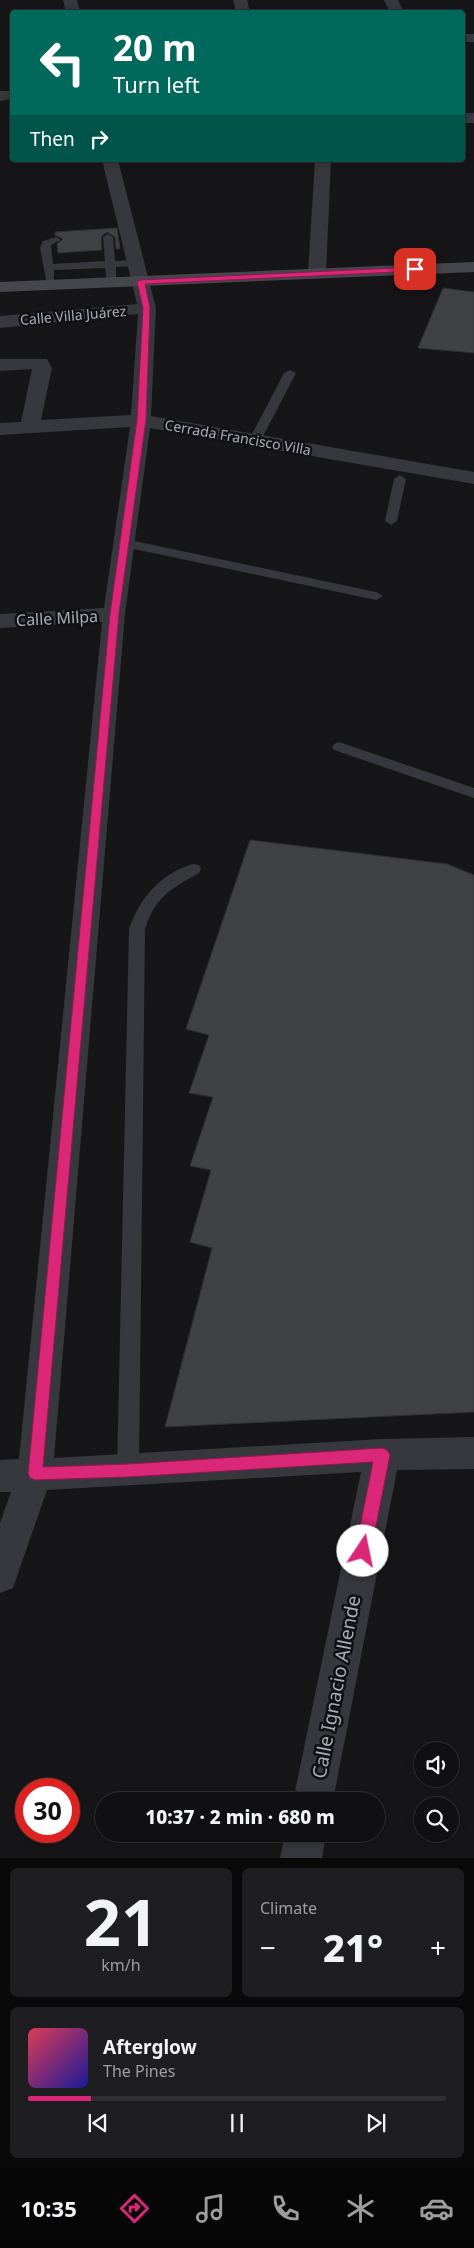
<!DOCTYPE html>
<html lang="en">
<head>
<meta charset="utf-8">
<style>
	:root { --surface:#101012; --page:#1e1e20; --text:#f1f3f6; --muted:#9c9d9f; --line:#303032; --accent:#db2777 }
	body { margin:0; font-family:"Noto Sans",sans-serif; background:var(--page); color:var(--text); height:100vh; display:flex; flex-direction:column; font-size:19px; white-space:nowrap }
	* { box-sizing:border-box; margin:0 }
	p { font-size:16px; color:var(--muted) }
	.icon { flex:none; width:28px; height:28px; fill:none; stroke:currentColor; stroke-width:2; stroke-linecap:round; stroke-linejoin:round }
	.map { position:relative; height:1858px; overflow:hidden }
	.side { display:flex; flex-direction:column; gap:10px; padding:10px; background:#09090a; flex:1 }
	.side>* { flex:none }
	.top-card { position:absolute; left:10px; top:10px; width:455px; height:152px; border-radius:5px; box-shadow:0 2px 8px #0003,0 0 0 1px var(--line); background:#00695c; color:#fff; overflow:hidden }
	.fabs { position:absolute; left:414px; top:1742px; display:grid; gap:10px }
	.fabs a { display:grid; place-items:center; width:45px; height:45px; border-radius:50%; background:var(--surface); box-shadow:0 2px 8px #0003,0 0 0 1px var(--line); font-size:25px }
	.speed { position:absolute; left:15px; top:1778px; display:flex; gap:10px; font-size:25px; font-weight:700; text-align:center }
	.speed>* { display:grid; place-content:center; width:65px; height:65px; border-radius:50%; background:var(--surface); box-shadow:0 2px 8px #0003,0 0 0 1px var(--line); line-height:1 }
	.speed .limit { border:8px solid #d22; background:#fff; color:#111 }
	.pin { position:absolute; display:grid; place-items:center; width:42px; height:42px; color:#fff; margin:-21px; border-radius:10px; box-shadow:0 2px 8px #0006 }
	.me { position:absolute; width:55px; margin:-28px; rotate:11deg; stroke-linejoin:round; filter:drop-shadow(0 0 4px #0008) }
	.turn { display:flex; align-items:center; gap:18px; height:105px; padding:0 20px; font-size:22px }
	.turn .icon { width:65px; height:65px; stroke-width:2.5 }
	.turn b { display:block; font-size:35px; line-height:42px }
	.then { display:flex; align-items:center; height:48px; padding:0 20px; background:#0003; gap:10px; font-size:19px }
	.big { font-size:38px; font-weight:800; line-height:1.1 }
	.side .card { flex:1; display:flex; flex-direction:column; justify-content:center; gap:8px; min-width:0; padding:0 18px; border-radius:8px; background:var(--page) }
	.side .dial { align-items:center; gap:0 }
	.dial b { font-size:65px; line-height:1 }
	.song { display:flex; align-items:center; gap:15px }
	.cover { width:60px; height:60px; border-radius:8px; background:linear-gradient(135deg,hsl(350 70% 55%),hsl(240 70% 35%)) }
	.played { height:5px; border-radius:2px; background:linear-gradient(90deg,var(--accent) 15%,var(--line) 15%) }
	.keys { display:flex; justify-content:space-around; direction:ltr }
	.heat { display:flex; justify-content:space-between; align-items:center; font-size:28px; direction:ltr }
	.side .tiles { flex:1; display:grid; gap:10px; grid-template-columns:1fr 1fr }
	.card:last-child { grid-column:span 2 }
	.trip { position:absolute; left:95px; top:1792px; width:290px; height:50px; border-radius:25px; background:var(--surface); box-shadow:0 2px 8px #0003,0 0 0 1px var(--line); font-weight:800; line-height:50px; text-align:center }
	.menu { display:flex; height:80px; justify-content:space-around; align-items:center; background:#060607; color:var(--muted) }
	.menu .icon { width:35px; height:35px }
	.menu .on { color:var(--accent) }
	.menu b { font-size:22px; color:var(--text) }
	.map>svg:first-child { display:block }
</style>
</head>
<body>
<div class="map">
<svg width="474" height="1858" viewBox="0 0 474 1858">
	<rect width="100%" height="100%" fill="#161618"/>
	<!-- building -->
	<path fill="#404145" stroke="#303034" d="M117 228 120 249H116L115 237 107 232 101 237 102 250 58 253 57 244 63 239 55 235V232Z
		M443 288 474 292V353L418 348Z
		M250 840 447 864 474 875V1412L165 1427 212 1248 190 1242 211 1170 190 1166 213 1097 189 1093 209 1035 186 1029Z"/>
	<g fill="none" stroke-linecap="round" stroke-linejoin="round">
		<!-- lane -->
		<path fill="#37383d" fill-rule="evenodd" d="M108 234 113 237 115 261 136 260 141 263 136 266 116 267V285L112 286 107 283 105 268 54 270V280H46L40 248 43 241 56 237 61 240 51 245 53 264 105 261 103 237Z
			M290 370 296 373 261 440 255 444 251 443 249 440 284 373Z
			M400 475 406 479 397 521 391 525 385 521 394 479Z
			M125 539 376 592 383 596 376 600 120 546 119 543Z
			M339 742 474 788V798L334 750 332 747 334 744Z
			M193 864 199 865 201 869 199 873C171 889 155 897 145 929L139 1471 135 1478 128 1480 121 1478 117 1471 129 929C139 899 161 873 193 864Z"/>
		<!-- street -->
		<path fill="#37383d" fill-rule="evenodd" d="M63 0H77L80 12H66Z
			M233 0H247L250 12H236Z
			M384 0H398L404 12H390Z
			M462 34H474V42H462Z
			M0 91H12V99L0 101Z
			M462 113H474V123H462Z
			M102 160H118L156 308 151 416 474 472V484L150 428 125 614 54 1458 382 1439 474 1437V1469L397 1470 333 1801H293L361 1472 47 1490 13 1588 0 1593V1523L11 1492H0V1460L19 1459 102 622 0 628V614L104 608 130 427 0 435V423L21 422 32 369 0 371V359H47L52 368 41 420 131 415 138 314 0 328V316L137 304Z
			M315 160H331L326 273 323 277H311L308 273Z
			M285 1834H326L322 1858H280Z"/>
		<!-- secondary -->
		<path fill="#45474d" fill-rule="evenodd" d="M474 262V272L0 292V282Z"/>
	</g>
	<!-- route -->
	<path fill="#db2777" stroke="#8e194d" d="M415 267 418 268V271L145 284 150 308 146 420 119 614 43 1467 128 1464 382 1448 387 1450 390 1455 371 1551 368 1556 363 1558 358 1556 355 1551 373 1462 128 1477 35 1480 30 1478 28 1474 110 614 137 420 143 308 137 282 141 280Z"/>
	<g text-anchor="middle" dominant-baseline="central" stroke-width="5" stroke-linejoin="round" paint-order="stroke">
		<!-- far-street labels -->
		<g font-size="14" fill="#a8adb8" stroke="#111113">
			<text transform="translate(73 315) rotate(-5)">Calle Villa Juárez</text>
			<text transform="translate(238 437) rotate(10)">Cerrada Francisco Villa</text>
		</g>
		<!-- street labels -->
		<g font-size="16" fill="#a8adb8" stroke="#111113">
			<text transform="translate(57 618) rotate(-3)">Calle Milpa</text>
		</g>
		<!-- near-street labels -->
		<g font-size="19" fill="#a8adb8" stroke="#111113">
			<text transform="translate(336 1687) rotate(-79)">Calle Ignacio Allende</text>
		</g>
	</g>
</svg>
<div class="fabs">
<a><svg class="icon" aria-label="sound" viewBox="0 0 24 24"><path d="M4 9h4l5-4v14l-5-4H4zM17 9q2 3 0 6"/></svg></a>
<a><svg class="icon" aria-label="search" viewBox="0 0 24 24"><circle cx="10" cy="10" r="6"/><path d="M15 15l6 6"/></svg></a>
</div>
<div class="speed"><div class="limit">30</div></div>
<div class="pin" style="left:415px;top:269px;background:#d93025"><svg class="icon" aria-label="arrive" viewBox="0 0 24 24"><path d="M6 21V4h12l-3 4 3 4H6"/></svg></div>
<svg class="me" style="left:363px;top:1551px" viewBox="-20 -20 40 40"><circle r="19" fill="#fff"/><path d="M0-13L10 11 0 6-10 11z" fill="#db2777"/></svg>
<div class="trip">10:37 · 2 min · 680 m</div>
<div class="top-card">
<div class="turn"><svg class="icon" aria-label="left" viewBox="0 0 24 24"><path d="M17 20v-9H6M10 6l-5 5 5 5"/></svg><div><b>20 m</b>Turn left</div></div>
<div class="then">Then<svg class="icon" aria-label="right" viewBox="0 0 24 24"><path d="M7 20v-9h11M14 6l5 5-5 5"/></svg></div>
</div>
</div>
<section class="side">
<div class="tiles">
<div class="card dial"><b>21</b><p>km/h</p></div>
<div class="card"><p>Climate</p>
<div class="heat"><a>−</a><b class="big">21°</b><a>+</a></div>
</div>
<div class="card">
<div class="song"><i class="cover"></i><div><b>Afterglow</b><p>The Pines</p></div></div>
<div class="played"></div>
<div class="keys"><svg class="icon" aria-label="previous" viewBox="0 0 24 24"><path d="M18 5L8 12l10 7zM5 5v14"/></svg><svg class="icon" aria-label="pause" viewBox="0 0 24 24"><path d="M8 5v14M16 5v14"/></svg><svg class="icon" aria-label="next" viewBox="0 0 24 24"><path d="M6 5l10 7-10 7zM19 5v14"/></svg></div>
</div>
</div>
</section>
<nav class="menu">
<b>10:35</b>
<svg class="icon on" aria-label="directions" viewBox="0 0 24 24"><path d="M12 3l9 9-9 9-9-9zM9 14v-3h6M13 9l2 2-2 2"/></svg>
<svg class="icon" aria-label="music" viewBox="0 0 24 24"><path d="M9 18V5l10-2v13"/><circle cx="6" cy="18" r="3"/><circle cx="16" cy="16" r="3"/></svg>
<svg class="icon" aria-label="phone" viewBox="0 0 24 24"><path d="M5 4h4l2 5-3 2q2 4 5 5l2-3 5 2v4C11 20 4 13 5 4z"/></svg>
<svg class="icon" aria-label="climate" viewBox="0 0 24 24"><path d="M12 3v18M4 7l16 10M4 17L20 7"/></svg>
<svg class="icon" aria-label="car" viewBox="0 0 24 24"><path d="M5 17H2v-5l4-1 3-4h7l3 4 3 1v5h-3M9 17h6M6 11h13"/><circle cx="7" cy="17" r="2"/><circle cx="17" cy="17" r="2"/></svg>
</nav>
</body>
</html>
